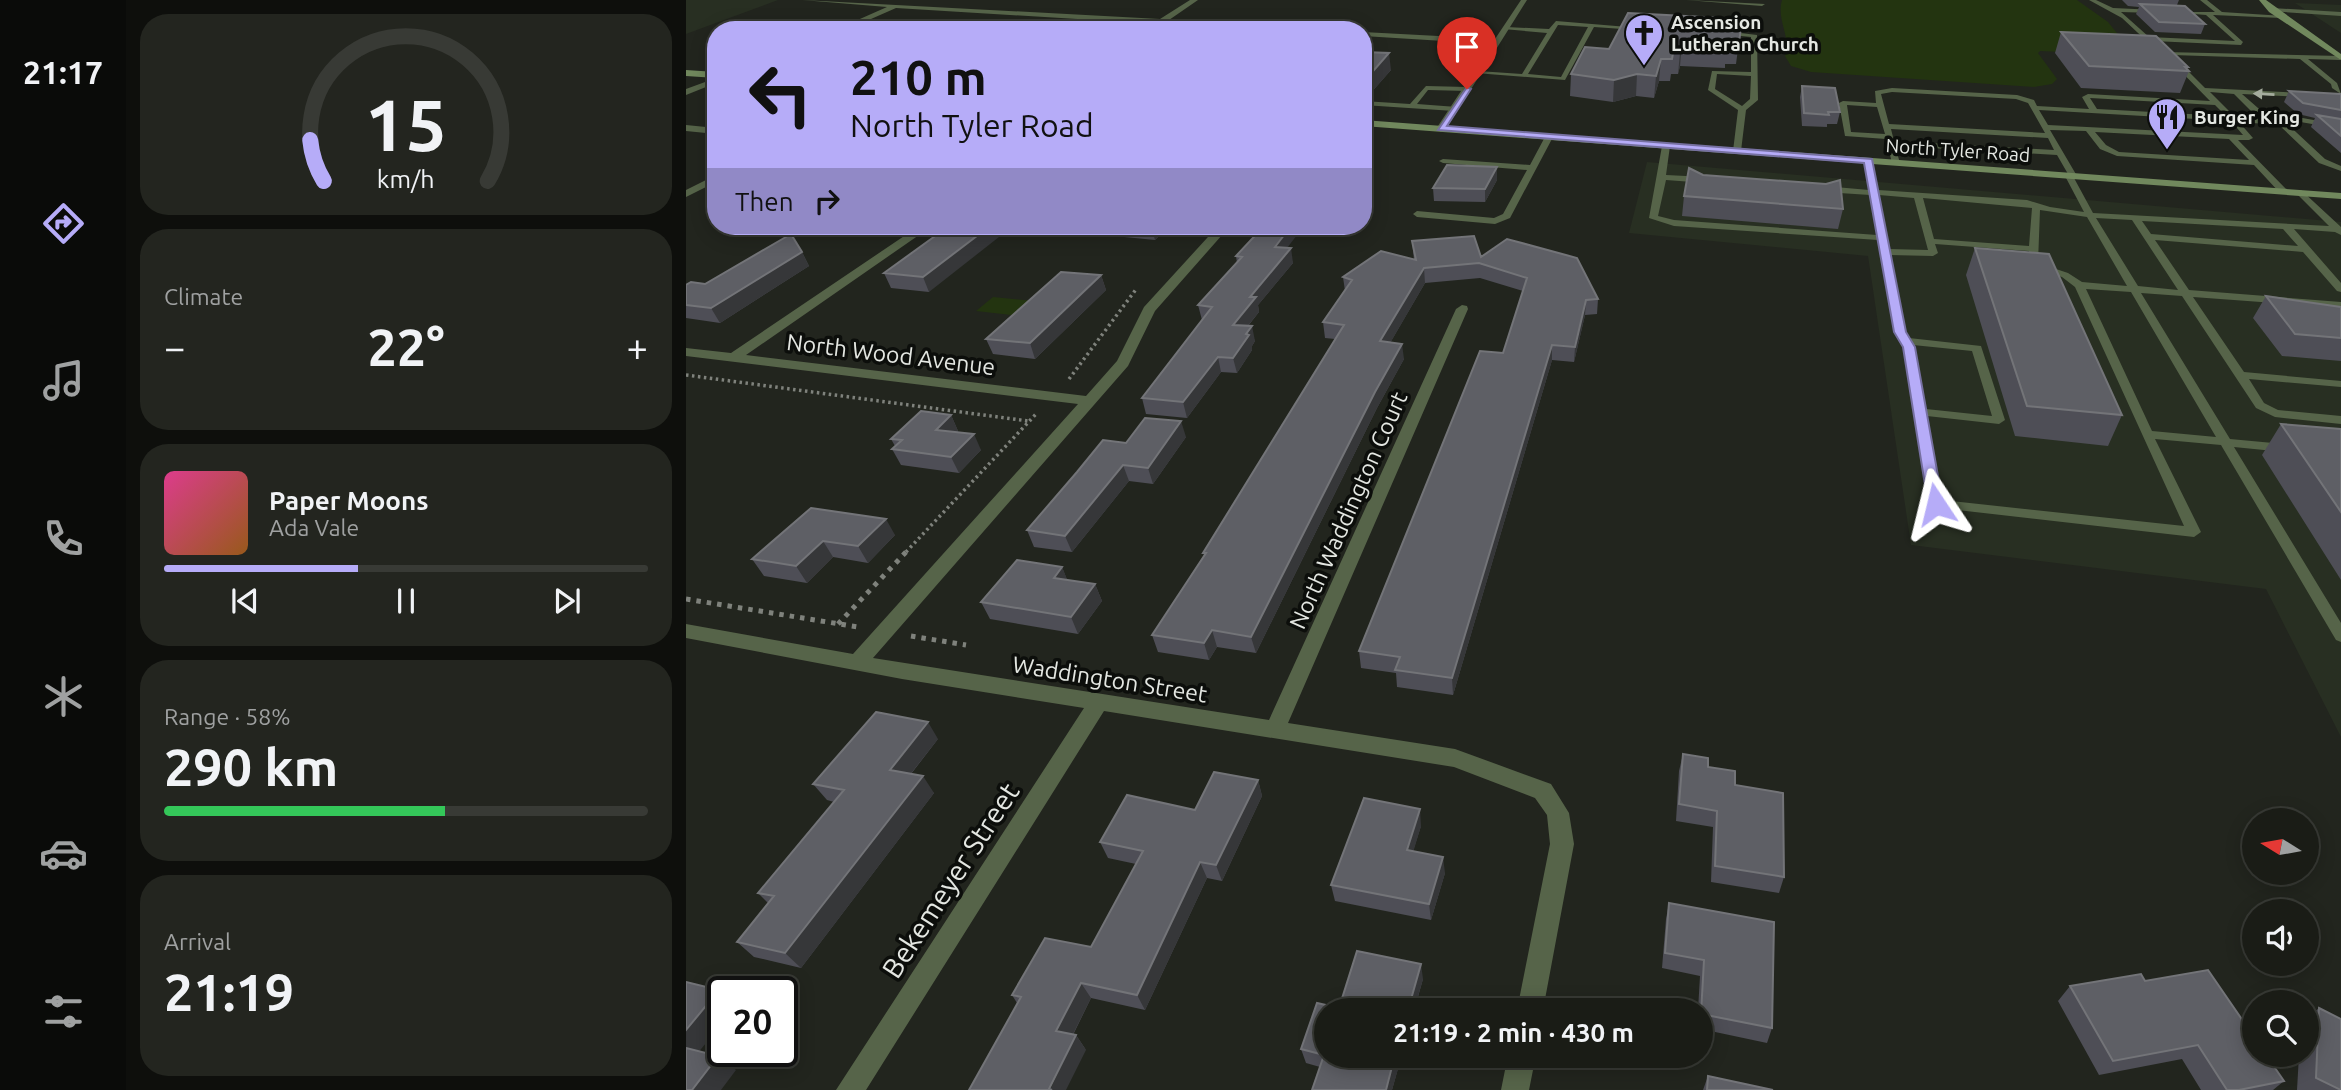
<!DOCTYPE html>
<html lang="en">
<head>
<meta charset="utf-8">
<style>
	:root { --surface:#1a1c16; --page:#23251f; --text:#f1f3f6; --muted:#9fa1a1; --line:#383a35; --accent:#b6acf8 }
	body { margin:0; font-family:Ubuntu,sans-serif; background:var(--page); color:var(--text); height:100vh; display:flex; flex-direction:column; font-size:26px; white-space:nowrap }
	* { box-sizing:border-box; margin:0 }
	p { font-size:23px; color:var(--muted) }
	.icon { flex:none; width:38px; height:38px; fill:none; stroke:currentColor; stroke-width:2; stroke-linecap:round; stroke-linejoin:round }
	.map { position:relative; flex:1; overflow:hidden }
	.drawer { display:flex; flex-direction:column; gap:14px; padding:14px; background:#0e0f0c; width:560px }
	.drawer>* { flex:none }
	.top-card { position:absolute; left:21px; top:21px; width:665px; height:214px; border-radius:28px; box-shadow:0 4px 18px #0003,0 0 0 2px var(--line); background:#b6acf8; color:#111; overflow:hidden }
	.needle { width:46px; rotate:281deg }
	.buttons { position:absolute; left:1556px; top:808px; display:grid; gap:14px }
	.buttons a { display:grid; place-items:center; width:77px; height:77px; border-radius:50%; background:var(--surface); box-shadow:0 4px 18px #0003,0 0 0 2px var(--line); font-size:35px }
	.speed { position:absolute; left:21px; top:976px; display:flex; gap:14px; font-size:35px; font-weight:700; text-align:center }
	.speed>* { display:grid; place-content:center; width:91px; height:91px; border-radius:50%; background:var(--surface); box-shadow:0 4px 18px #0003,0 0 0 2px var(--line); line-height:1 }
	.speed .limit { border:4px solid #111; border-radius:10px; background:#fff; color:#111 }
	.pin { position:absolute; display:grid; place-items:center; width:60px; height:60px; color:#fff; margin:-72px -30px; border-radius:50% 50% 50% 0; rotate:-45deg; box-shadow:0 0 7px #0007 }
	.pin .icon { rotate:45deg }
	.me { position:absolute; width:77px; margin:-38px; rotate:350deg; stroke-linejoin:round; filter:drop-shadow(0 0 5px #0008) }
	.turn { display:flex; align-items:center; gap:24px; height:147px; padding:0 28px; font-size:32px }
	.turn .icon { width:91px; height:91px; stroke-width:2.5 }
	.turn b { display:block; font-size:49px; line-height:60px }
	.then { display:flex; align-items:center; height:66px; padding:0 28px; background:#0003; gap:14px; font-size:26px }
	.big { font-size:52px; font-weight:600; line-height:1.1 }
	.drawer .tile { flex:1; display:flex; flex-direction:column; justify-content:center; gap:10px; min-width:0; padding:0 24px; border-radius:28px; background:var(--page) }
	.drawer .dial { align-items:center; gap:0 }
	.dial svg { height:182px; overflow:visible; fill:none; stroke:var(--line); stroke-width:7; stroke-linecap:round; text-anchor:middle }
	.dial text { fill:var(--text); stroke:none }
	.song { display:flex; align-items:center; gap:21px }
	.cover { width:84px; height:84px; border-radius:10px; background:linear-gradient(135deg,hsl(330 70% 55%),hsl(30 70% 35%)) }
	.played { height:7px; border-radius:4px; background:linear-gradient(90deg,var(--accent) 40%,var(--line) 40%) }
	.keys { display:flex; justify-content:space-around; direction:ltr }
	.heat { display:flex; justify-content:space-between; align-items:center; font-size:38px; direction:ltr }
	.charge { height:10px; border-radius:5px; background:linear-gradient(90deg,#34c759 58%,var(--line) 0) }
	.trip { position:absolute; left:628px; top:998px; width:399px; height:70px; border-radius:35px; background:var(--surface); box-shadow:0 4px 18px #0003,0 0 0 2px var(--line); font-weight:600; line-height:70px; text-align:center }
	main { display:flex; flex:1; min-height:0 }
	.tab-bar { display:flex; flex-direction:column; width:126px; justify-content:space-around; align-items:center; background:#0a0b09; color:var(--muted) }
	.tab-bar .icon { width:49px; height:49px }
	.tab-bar .selected { color:var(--accent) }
	.tab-bar b { font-size:32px; color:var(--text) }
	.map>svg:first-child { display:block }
</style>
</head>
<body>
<main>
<nav class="tab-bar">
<b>21:17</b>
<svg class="icon selected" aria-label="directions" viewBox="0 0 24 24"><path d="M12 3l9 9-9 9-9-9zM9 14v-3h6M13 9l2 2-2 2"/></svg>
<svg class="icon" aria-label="music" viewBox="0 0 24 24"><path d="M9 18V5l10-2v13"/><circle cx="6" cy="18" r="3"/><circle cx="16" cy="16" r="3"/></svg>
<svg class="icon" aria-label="phone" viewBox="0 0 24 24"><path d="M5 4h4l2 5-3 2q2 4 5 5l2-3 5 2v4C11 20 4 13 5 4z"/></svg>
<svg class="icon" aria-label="climate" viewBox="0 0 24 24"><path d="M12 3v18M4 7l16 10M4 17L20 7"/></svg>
<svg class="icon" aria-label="car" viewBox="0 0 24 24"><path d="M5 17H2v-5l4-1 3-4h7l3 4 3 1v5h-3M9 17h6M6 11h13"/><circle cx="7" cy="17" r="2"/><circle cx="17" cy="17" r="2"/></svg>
<svg class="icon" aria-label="filters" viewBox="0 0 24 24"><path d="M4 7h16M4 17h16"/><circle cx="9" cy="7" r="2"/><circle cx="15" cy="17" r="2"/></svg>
</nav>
<section class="drawer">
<div class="tile dial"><svg viewBox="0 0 100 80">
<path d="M14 69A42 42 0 1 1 86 69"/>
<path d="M14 69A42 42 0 0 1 8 51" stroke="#b6acf8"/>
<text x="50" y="56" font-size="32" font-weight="700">15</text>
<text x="50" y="72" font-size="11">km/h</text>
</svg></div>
<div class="tile"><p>Climate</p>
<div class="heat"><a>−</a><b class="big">22°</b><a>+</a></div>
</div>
<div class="tile">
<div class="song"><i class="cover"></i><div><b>Paper Moons</b><p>Ada Vale</p></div></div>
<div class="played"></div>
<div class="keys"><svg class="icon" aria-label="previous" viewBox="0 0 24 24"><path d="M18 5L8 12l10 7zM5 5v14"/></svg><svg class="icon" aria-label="pause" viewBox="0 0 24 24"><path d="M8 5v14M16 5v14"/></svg><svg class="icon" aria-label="next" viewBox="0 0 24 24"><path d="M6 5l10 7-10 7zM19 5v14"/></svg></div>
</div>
<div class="tile"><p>Range · 58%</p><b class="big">290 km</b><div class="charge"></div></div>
<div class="tile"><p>Arrival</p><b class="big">21:19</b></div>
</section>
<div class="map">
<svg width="1655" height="1090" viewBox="0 0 1655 1090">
	<rect width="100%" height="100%" fill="#22251e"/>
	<!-- built -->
	<path fill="#282f22" d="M0 0H92L0 34Z
		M1609 3 1655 5V33Z
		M961 162 1655 222V737L1580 589 1225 545 1182 256 943 233Z"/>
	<!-- green -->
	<path fill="#233410" d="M1096 0H1391L1422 22 1439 43 1422 54 1354 51 1352 53 1371 79 1366 84 1348 87 1125 72 1105 66 1099 56C1106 38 1090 20 1096 0Z
		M307 297 358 302 342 317 290 311Z"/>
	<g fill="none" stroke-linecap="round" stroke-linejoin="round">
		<!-- path-far1 -->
		<path stroke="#7f827c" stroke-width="3.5" stroke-dasharray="2.5 3.5" stroke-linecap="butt" d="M0 375 342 421
			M383 379 451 288
			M220 552 351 413"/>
		<!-- path -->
		<path stroke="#7f827c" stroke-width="5" stroke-dasharray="4.5 6" stroke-linecap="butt" d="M0 599 172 627
			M152 624 221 551
			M225 636 280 645"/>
		<!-- service -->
		<path fill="#566449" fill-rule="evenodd" d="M1000 0 1079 4 1076 6Z
			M1403 0H1410L1427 8 1470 10 1468 13 1435 12 1463 37 1549 41 1520 15 1485 12H1529L1514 0H1521L1536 12 1598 16 1595 18 1527 15 1557 42 1555 45 1467 41 1470 45 1467 47 1436 18Z
			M1586 8 1655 12V16L1584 11Z
			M870 21 954 28 951 30 908 27 879 80 789 73 792 71 836 74 861 33 817 29 820 27 863 29ZM872 25 902 27 875 77 842 74Z
			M1038 31 1071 35 1072 100 1060 110 1055 151 1051 153 1047 151 1052 110 1022 90 1026 71 1065 72V37L1036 34ZM1031 74 1065 76 1064 99 1056 106 1029 89Z
			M1478 52 1655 56 1654 60 1622 59 1651 83 1655 94 1646 88 1645 84 1614 59 1486 55 1519 88 1655 95V99L1556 94 1572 108 1578 111 1655 125V129L1573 115 1566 112 1548 94 1524 92 1549 117 1598 121 1639 159 1655 166V171L1633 163 1593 125 1553 122 1567 138 1563 140H1552L1600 189V193H1594L1568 165 1431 156 1414 149 1400 131 1364 130 1391 176 1388 178 1407 213 1643 226 1612 195 1611 193 1615 190 1655 227V235L1649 232 1608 229 1655 283V292L1651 291 1617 252 1469 240 1503 290 1655 302V308L1507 297 1558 372 1655 381V387L1563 379 1578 403 1592 410 1655 416V424L1589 417 1570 408 1496 296 1455 293 1544 439 1598 444 1604 448 1598 452 1548 447 1655 623V642L1650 640 1535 445 1469 439 1515 532 1508 537 1245 507 1218 347 1209 332 1192 240 988 226 963 218 976 146 980 144 984 146 980 175 1020 177 1024 180 1020 183 980 180 972 216 988 220 1191 235 1184 195 1138 192 1134 189 1138 186 1183 190 1178 161 1182 159 1186 161 1192 190 1341 200 1364 207 1398 212 1379 176 1382 174 1371 155 1209 146 1214 163 1210 165 1206 163 1200 139 1159 136 1153 103 1157 101 1190 103 1189 91 1206 88 1331 95 1348 100 1351 106 1403 109 1396 97 1402 94 1524 101 1478 54ZM1206 92 1330 99 1342 103 1359 133 1203 124 1195 94ZM1404 98 1529 105 1540 116 1411 109ZM1161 105 1191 107 1199 134 1165 132ZM1353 110 1545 121 1557 135 1362 125ZM1205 129 1362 138 1368 150 1208 141ZM1409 132 1543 139 1563 160 1433 152 1420 145ZM1193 195 1228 198 1242 250 1203 249ZM1237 198 1346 208 1343 246 1248 239ZM1354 210 1401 217 1441 286 1396 282 1382 273 1352 263ZM1410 218 1446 220 1492 290 1452 286ZM1456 221 1597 229 1612 246 1465 234ZM1249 244 1343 251 1344 267 1376 277 1389 287 1498 526 1256 500 1241 416 1313 424 1319 420 1295 346 1223 338 1219 332 1204 255 1247 256 1252 253ZM1400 289 1445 292 1530 437 1466 431ZM1227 345 1286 351 1306 416 1240 409Z
			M740 86 781 87 784 89 781 91 742 90 731 104 771 107V111H768L677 105V101L724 104Z
			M860 135 867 137 824 218 809 224 731 217 727 214 731 211 808 218 817 214 841 170 757 163 753 161 757 159 844 165Z"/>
		<!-- minor -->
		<path fill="#566449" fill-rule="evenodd" d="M116 0 474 19 504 0H512L483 20 616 30H571L210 8 160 30H149L201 7Z
			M835 0H841L760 129 755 132 750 129 806 44 677 36V32L809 39Z
			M30 78V83L0 95V89Z
			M0 125 30 128V134L0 131Z
			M30 175V182L0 197V190Z
			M233 226H246L60 355 400 396 431 361 458 307 532 226H544L469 311 442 366 187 658 583 720 770 309 776 305 781 306 782 309 602 723 769 749 865 784 883 813 888 844 857 1010H831L864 844 861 815 849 798 768 767 418 711 180 1090H150L398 708 216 679 0 638V624L167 654 392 404 0 356V348L45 353Z
			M822 1055H850L843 1090H815Z"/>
		<!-- secondary -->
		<path fill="#71885d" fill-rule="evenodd" d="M1573 0H1580L1655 54V60L1583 12Z
			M0 70 30 72V78L0 76Z
			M677 120 1655 193V199L677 126Z"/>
	</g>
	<!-- wall -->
	<path fill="#4e4e56" d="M1436 0H1493L1491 5 1487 6 1519 24 1515 34 1469 32 1450 14 1453 7 1442 6Z
		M1056 19 1050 64H1039V68L994 66 992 74H985L984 81H973L968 98 950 96 927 102 884 96 885 74 923 49Z
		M1375 32 1502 67 1501 69 1503 71 1494 93 1395 88 1369 53Z
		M677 52 705 70 683 95 677 94Z
		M1116 86 1154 112 1151 124H1141V127L1116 126 1114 97Z
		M1603 91 1655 94V153L1625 127 1629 118 1612 114 1598 102Z
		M1017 175 1157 209 1152 229 996 216 998 196Z
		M811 180 799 202 748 201 747 188Z
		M263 226 243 292 205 288 198 273Z
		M426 226H483L469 240 428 236Z
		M726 241 795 257 912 299 911 314 899 315 888 362 866 360 767 695 711 687 710 673 675 668 673 651 817 353 837 291 794 278 739 283 704 343 718 359 691 408 570 653 531 647 523 660 472 652 466 635 518 555 517 553 649 339 639 338 637 322 659 291 657 277 728 260Z
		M601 248 607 263 572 305 573 312 562 326 569 341 566 346V350L551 373 535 372 501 418 460 414 456 398 516 320 512 305 551 263 550 256Z
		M1289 248 1436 415 1422 446 1329 436 1280 275Z
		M116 252 123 266 34 323 0 318V285L19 284Z
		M415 275 420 290 349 359 307 354 300 339Z
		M1580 296 1655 307V361L1596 356 1567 318Z
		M265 415 272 431 271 432 295 450 273 473 215 465 206 449 209 446 205 439Z
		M1595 424 1655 429V580L1576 455Z
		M500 437 467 484 443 481 386 552 348 547 341 530 440 443Z
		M125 508 209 535 182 563 147 557 121 583 78 576 66 559Z
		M376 567 381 580 409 584 416 601 392 634 304 619 295 602Z
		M252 739 225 774 248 793 115 968 68 957 51 942 82 903 72 893 148 802 141 800 127 784Z
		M997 754 1022 767 1049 785 1098 877 1093 893 1025 882 1027 827 990 821 993 771Z
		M572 780 576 796 536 881 521 878 459 1010 405 998 387 1035H390L400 1050 331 1003 326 995 405 947 450 864 422 858 414 842 509 810Z
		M735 826 727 851 759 873 745 920 649 901 645 885Z
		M983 903 1086 1028 1081 1043 1015 1029V1010H1012L1014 976 976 968 980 919Z
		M737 979 706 1090H626L634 1067 620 1063 615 1049 653 1008Z
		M1459 981 1598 1081 1587 1090H1515L1496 1059 1413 1075 1372 1001 1384 986Z
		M1633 1008 1655 1090H1611L1613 1055H1620V1019Z
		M1022 1076 1087 1090H1017Z"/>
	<!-- shaded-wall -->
	<path fill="#363739" d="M996 45 994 66 992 74 994 53Z
		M703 53 705 70 683 95 682 77Z
		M975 59 973 81 968 98 970 76Z
		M951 74 950 96 927 102 928 80Z
		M678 144 679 157 677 160V146Z
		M811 167V180L799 202V189Z
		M304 226H327L243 292 237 277Z
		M465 226H483L469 240Z
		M605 226H618L591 261 589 247Z
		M605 248 607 263 572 305 573 312 550 340 547 325 564 297Z
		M116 252 123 266 34 323 25 308Z
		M738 268 739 283 696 357 694 341Z
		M415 275 420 290 349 359 344 343Z
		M900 300 899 315 888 362 889 347Z
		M566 326 569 341 566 346V350L551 373 547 358Z
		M716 344 718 359 691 408 570 653 565 637 689 392Z
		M866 345V360L767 695 766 678Z
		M532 357 535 372 501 418 497 402Z
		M265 415 272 431 257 446 250 430Z
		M495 421 500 437 467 484 462 468Z
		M288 434 295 450 273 473 265 457Z
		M437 465 443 481 386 552 379 536Z
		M200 519 209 535 182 563 172 546Z
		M137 541 147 557 121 583 110 566Z
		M376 567 383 584 368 578Z
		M409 584 416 601 392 634 385 617Z
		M526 630 531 647 523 660 518 643Z
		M242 722 252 739 215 786 204 770Z
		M237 776 248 793 115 968 99 953Z
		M572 780 576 796 536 881 530 865Z
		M734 809 735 826 723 866 721 850Z
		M757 857 759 873 745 920 743 904Z
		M514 862 521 878 459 1010 451 995Z
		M735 964 737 979 728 1010H722Z
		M395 983 405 998 381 1046 370 1031Z
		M33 990 37 993V1022L7 1059 0 1053V1030Z
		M390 1035 400 1050 380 1090H364Z
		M709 1055H716L706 1090H700Z
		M32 1056 50 1070 35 1090H6Z"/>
	<!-- building -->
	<path fill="#5e5f65" stroke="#737478" stroke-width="2" d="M1454 4 1499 6 1519 24 1473 22Z
		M942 13 1056 19 1053 43H1042L1041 47 996 45 994 53H987L986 59H975L970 76 951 74 928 80 885 74 899 47 923 49Z
		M1375 32 1470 36 1502 67H1499L1503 71 1403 66Z
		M677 52 703 53 682 77H677Z
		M1116 86 1149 88 1154 112H1142L1143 115 1118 113Z
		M1603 91 1655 94V110L1617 103Z
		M1631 115 1655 119V136Z
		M761 165 811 167 799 189 747 188Z
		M1003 168 1017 175 1140 184 1154 180 1157 209 998 196Z
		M263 226H304L237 277 198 273Z
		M578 226H605L589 247 605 248 564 297H570L547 325 566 326 560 334 563 335 547 358 532 357 497 402 456 398 526 307 512 305 556 257 550 256Z
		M105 234 116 252 25 308 0 305V285L5 282 19 284Z
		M788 236 795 257 821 239 891 258 912 299 900 300 889 347 866 345 766 678 709 670 714 657 673 651 794 351 817 353 841 278 793 263 738 268 694 341 716 344 689 392 565 637 526 630 518 643 466 635 520 553H517L658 325 637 322 666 280 657 277 695 251 730 260 726 241Z
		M1289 248 1363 254 1436 415 1341 406Z
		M375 272 415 275 344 343 300 339Z
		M1580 296 1655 307V338L1609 334Z
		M235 411 265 415 250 430 288 434 265 457 206 449 216 440 205 439Z
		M459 418 495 421 462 468 437 465 379 536 341 530 391 472 417 440 440 443Z
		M1595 424 1655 429V512Z
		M125 508 200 519 172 546 137 541 110 566 66 559Z
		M331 560 376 567 368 578 409 584 385 617 295 602Z
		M190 712 242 722 204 770 237 776 99 953 51 942 88 896 72 893 158 790 127 784Z
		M997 754 1022 758V767L1049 771V785L1097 793 1098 877 1029 866 1031 811 993 804Z
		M528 772 572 780 530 865 514 862 451 995 395 983 370 1031 390 1035 363 1089 366 1090H283L335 997 326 995 359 938 405 947 457 851 414 842 441 795 509 810Z
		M678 798 734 809 721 850 757 857 743 904 645 885Z
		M983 903 1088 922 1086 1028 1015 1014 1018 960 979 953Z
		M671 951 735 964 722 1010H640V1055H709L700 1090H626L638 1055 615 1049 631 1003 653 1008Z
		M1522 970 1568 1037V1055H1580L1598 1081 1553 1090H1541L1512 1045 1427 1061 1384 986 1455 974 1459 981Z
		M0 982 33 990 0 1030Z
		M1633 1008 1655 1019V1090L1630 1078Z
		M0 1048 32 1056 6 1090H0Z
		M1022 1076 1087 1090H1021Z"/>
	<!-- one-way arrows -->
	<defs><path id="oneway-solid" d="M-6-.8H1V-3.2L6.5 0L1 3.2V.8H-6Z" transform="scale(1.75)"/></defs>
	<use fill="#a4ac9d" href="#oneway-solid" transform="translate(1578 94) rotate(-177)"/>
	<!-- route -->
	<path fill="#b6acf8" stroke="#7670a1" stroke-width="2" d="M781 87 785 89 761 126 1186 159 1220 332 1229 347 1257 504 1255 507 1250 509 1242 504 1217 347 1208 332 1178 163 752 130Z"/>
	<!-- icons -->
	<defs>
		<symbol id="church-pin" viewBox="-11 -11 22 30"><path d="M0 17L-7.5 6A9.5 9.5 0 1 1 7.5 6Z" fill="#b6acf8" stroke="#0c0e0b"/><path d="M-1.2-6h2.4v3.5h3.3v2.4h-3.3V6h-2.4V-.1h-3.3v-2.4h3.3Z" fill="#111"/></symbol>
		<symbol id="restaurant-pin" viewBox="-11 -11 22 30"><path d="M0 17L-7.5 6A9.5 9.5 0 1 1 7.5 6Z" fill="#b6acf8" stroke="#0c0e0b"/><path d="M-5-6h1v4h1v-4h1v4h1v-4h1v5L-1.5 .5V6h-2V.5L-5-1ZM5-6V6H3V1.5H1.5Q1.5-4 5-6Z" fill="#111"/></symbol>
	</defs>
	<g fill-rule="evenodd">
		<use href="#church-pin" x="936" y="11" width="44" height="60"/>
		<use href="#restaurant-pin" x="1459" y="95" width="44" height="60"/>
	</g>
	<g text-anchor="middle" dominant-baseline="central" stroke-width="7" stroke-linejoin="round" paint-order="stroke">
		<!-- far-poi labels -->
		<g font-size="19" font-weight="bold" fill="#e4e7e2" stroke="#0c0e0b" text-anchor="start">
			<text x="985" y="22">Ascension<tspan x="985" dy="22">Lutheran Church</tspan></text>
			<text x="1508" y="117">Burger King</text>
		</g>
		<!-- far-street labels -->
		<g font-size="19" fill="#e4e7e2" stroke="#0c0e0b">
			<text transform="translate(1272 150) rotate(4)">North Tyler Road</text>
		</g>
		<!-- street labels -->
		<g font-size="23" fill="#e4e7e2" stroke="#0c0e0b">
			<text transform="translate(205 354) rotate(7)">North Wood Avenue</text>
			<text transform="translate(662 510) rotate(-66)">North Waddington Court</text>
			<text transform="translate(424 679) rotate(9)">Waddington Street</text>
		</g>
		<!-- near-street labels -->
		<g font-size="28" fill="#e4e7e2" stroke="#0c0e0b">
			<text transform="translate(264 880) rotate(-57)">Bekemeyer Street</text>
		</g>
	</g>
</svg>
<div class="buttons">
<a><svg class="needle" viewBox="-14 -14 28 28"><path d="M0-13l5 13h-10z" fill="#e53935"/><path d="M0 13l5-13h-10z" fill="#9fa1a1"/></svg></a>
<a><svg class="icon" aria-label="sound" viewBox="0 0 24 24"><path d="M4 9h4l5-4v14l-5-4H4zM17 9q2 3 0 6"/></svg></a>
<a><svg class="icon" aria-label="search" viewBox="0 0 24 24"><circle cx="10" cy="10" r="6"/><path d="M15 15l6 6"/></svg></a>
</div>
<div class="speed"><div class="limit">20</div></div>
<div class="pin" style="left:781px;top:89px;background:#d93025"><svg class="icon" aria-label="arrive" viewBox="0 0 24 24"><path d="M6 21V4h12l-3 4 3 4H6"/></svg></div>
<svg class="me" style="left:1250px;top:504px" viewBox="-20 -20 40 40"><path d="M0-17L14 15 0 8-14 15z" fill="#b6acf8" stroke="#fff" stroke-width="4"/></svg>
<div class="trip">21:19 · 2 min · 430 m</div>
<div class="top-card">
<div class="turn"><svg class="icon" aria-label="left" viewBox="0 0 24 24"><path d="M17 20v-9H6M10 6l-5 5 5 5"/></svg><div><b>210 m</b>North Tyler Road</div></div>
<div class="then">Then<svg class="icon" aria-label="right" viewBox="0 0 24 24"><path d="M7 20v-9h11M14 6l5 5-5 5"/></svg></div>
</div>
</div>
</main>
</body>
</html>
